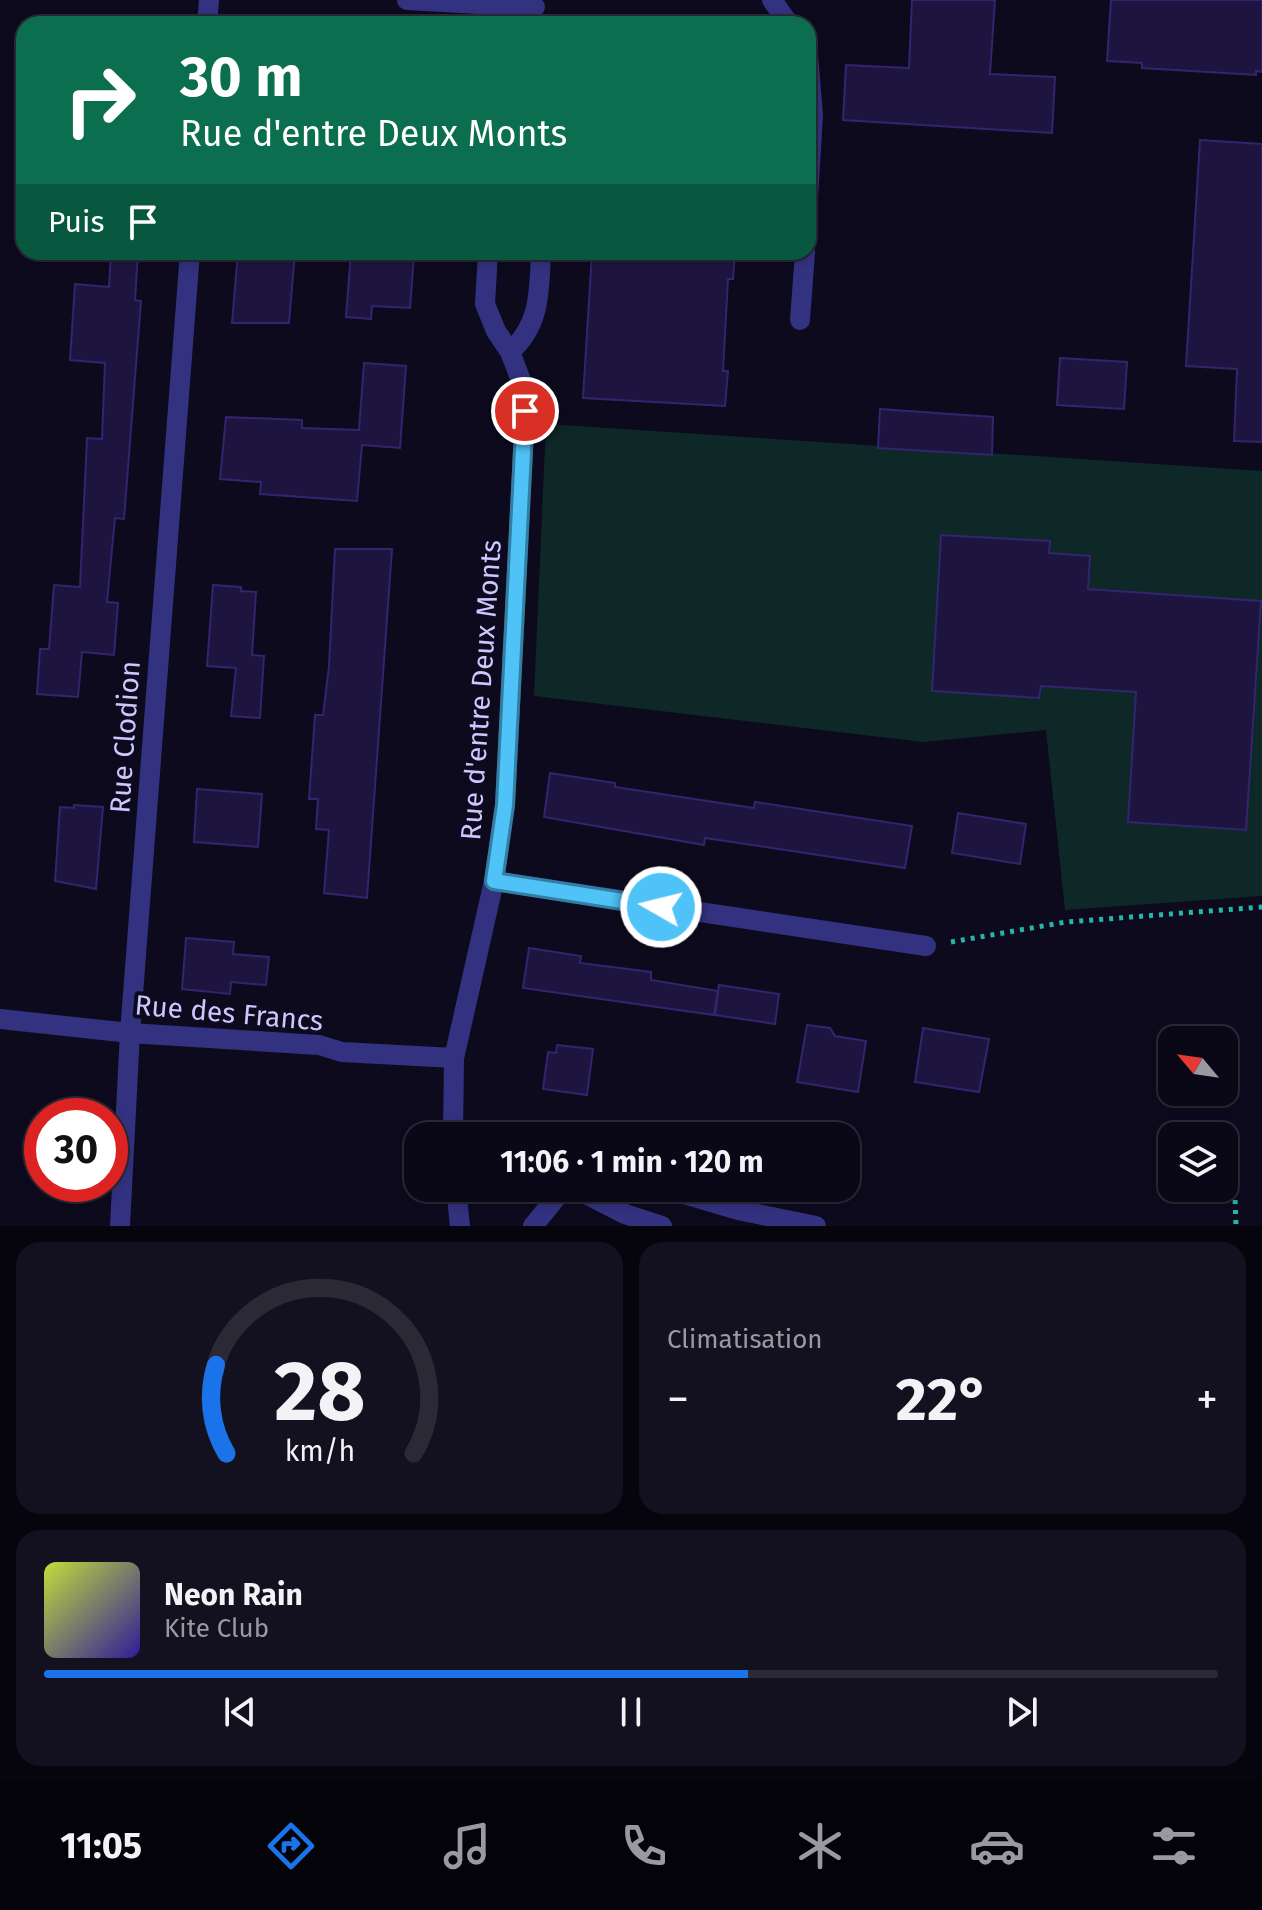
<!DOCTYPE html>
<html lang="fr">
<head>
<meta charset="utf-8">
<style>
	:root { --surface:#0a0816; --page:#13111f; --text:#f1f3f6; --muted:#999aa1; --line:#2a2935; --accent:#1a73e8 }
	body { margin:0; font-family:"Fira Sans",sans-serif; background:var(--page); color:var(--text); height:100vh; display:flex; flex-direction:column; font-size:30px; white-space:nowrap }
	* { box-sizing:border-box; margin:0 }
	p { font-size:26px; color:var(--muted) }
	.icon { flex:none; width:44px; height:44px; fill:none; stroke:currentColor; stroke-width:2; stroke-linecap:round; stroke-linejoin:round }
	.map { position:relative; height:1226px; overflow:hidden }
	.sheet { display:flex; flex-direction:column; gap:16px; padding:16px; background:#06040c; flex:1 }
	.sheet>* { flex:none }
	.top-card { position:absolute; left:16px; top:16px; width:800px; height:244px; border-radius:24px; box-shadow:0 4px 12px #0003,0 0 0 2px var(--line); background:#0b6e4f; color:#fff; overflow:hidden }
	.needle { width:52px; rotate:299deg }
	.controls { position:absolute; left:1158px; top:1026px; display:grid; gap:16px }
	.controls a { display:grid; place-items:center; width:80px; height:80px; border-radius:16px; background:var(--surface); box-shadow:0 4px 12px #0003,0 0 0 2px var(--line); font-size:40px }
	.speed { position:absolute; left:24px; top:1098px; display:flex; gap:16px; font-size:40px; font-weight:700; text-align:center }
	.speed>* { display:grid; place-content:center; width:104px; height:104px; border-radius:50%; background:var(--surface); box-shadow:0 4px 12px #0003,0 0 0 2px var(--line); line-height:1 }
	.speed .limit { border:12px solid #d22; background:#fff; color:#111 }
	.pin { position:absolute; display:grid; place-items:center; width:68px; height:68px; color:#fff; margin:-34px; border:4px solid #fff; border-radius:50%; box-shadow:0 2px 8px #0007 }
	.me { position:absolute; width:88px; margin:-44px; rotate:278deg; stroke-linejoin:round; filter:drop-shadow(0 0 6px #0008) }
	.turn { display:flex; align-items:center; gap:28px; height:168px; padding:0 32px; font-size:36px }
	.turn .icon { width:104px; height:104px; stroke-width:2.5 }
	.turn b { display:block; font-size:56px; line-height:68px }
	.then { display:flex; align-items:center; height:76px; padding:0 32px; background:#0003; gap:16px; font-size:30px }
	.big { font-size:60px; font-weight:700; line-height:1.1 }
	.sheet .widget { flex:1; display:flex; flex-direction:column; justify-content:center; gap:12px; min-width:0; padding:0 28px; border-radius:24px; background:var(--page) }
	.sheet .dial { align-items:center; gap:0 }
	.dial svg { height:208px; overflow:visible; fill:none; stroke:var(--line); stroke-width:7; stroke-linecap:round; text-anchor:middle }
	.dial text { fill:var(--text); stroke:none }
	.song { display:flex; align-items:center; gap:24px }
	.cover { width:96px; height:96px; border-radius:12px; background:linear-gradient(135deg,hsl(70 70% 55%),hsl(250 70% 35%)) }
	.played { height:8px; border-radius:4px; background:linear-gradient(90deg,var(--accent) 60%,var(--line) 60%) }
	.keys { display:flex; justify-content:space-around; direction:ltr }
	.heat { display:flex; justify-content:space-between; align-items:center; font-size:44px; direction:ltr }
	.sheet .tiles { flex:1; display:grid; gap:16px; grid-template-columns:1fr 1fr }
	.widget:last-child { grid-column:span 2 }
	.trip { position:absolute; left:404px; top:1122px; width:456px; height:80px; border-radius:24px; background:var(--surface); box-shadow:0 4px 12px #0003,0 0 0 2px var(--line); font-weight:700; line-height:80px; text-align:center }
	.tab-bar { display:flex; height:128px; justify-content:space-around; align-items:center; background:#040309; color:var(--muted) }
	.tab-bar .icon { width:56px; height:56px }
	.tab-bar .on { color:var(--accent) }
	.tab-bar b { font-size:36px; color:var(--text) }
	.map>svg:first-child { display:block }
</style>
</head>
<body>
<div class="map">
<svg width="1262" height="1226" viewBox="0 0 1262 1226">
	<rect width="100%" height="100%" fill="#0d0a1e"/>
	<!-- green -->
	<path fill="#0d2826" d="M546 424 1262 471V896L1065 910 1046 730 923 742 534 696Z"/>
	<!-- building -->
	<path fill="#1d1540" stroke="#32256e" stroke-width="2" d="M912 0H995L990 74 1055 77 1052 133 843 120 846 65 909 68Z
		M1111 0H1262V72L1256 71V75L1142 68V63L1107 61Z
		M1200 140 1262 144V442L1234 441 1237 369 1186 366Z
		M111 252H138L135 300 141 301 124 519 115 518 107 602 118 603 114 655 82 652 78 697 37 694 40 649H49L54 585 80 587 87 438 102 439 105 363 70 360 75 284 109 287Z
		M238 252H295L289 323H232Z
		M351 252 414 256 410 308 372 306 371 319 346 317Z
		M592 252H735L733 279H728L723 371H728L725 406 583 398Z
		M1060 358 1127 362 1124 409 1057 405Z
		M364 363 406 366 400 448 362 445 357 501 260 494 261 482 220 479 226 417 302 420V428L359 430Z
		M880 409 993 417 992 455 878 448Z
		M941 535 1050 541 1049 553 1090 556 1088 589 1261 601 1246 830 1128 822 1136 692 1041 686 1039 698 932 691Z
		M335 549H392L367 898 324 893 329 830 316 829 318 799H309L315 715H323L329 666Z
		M213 585 241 587V591L256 592 252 655 264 656 260 718 231 716 236 668 207 666Z
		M550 773 615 783V787L754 808 755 802 912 826 905 868 705 838 704 845 544 817Z
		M197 789 262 794 258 847 194 842Z
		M74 805 103 807 96 889 55 881 60 807 74 808Z
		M958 813 1026 824 1020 864 952 853Z
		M186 938 234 942 233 954 269 957 266 985 231 982 230 994 182 989Z
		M529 948 581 956 580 963 651 972V980L718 991 714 1015 523 988Z
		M719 985 779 994 775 1024 715 1015Z
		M807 1025 830 1028 835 1036 866 1041 858 1092 797 1082Z
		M923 1028 989 1039 979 1092 915 1082Z
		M557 1045 593 1049 587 1095 543 1089 548 1052 556 1053Z"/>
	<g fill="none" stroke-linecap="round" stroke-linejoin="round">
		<!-- path -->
		<path stroke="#24b6a9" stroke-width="5" stroke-dasharray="4 6" stroke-linecap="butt" d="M951 942 1066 922 1262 907
			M1234 1170 1236 1226"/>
		<!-- minor -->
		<path stroke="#333280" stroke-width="20" d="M407 0 535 7
			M772 0 789 24
			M207 24 209 0
			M808 54 813 115 808 199
			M800 320 805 252
			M510 352C541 324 539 291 541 252
			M494 881 926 946
			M0 1019 130 1033 319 1045 342 1052 454 1058
			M453 1136 454 1058 494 881 505 805 525 411 524 388 510 352 496 331 485 304 488 252
			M456 1188 460 1226
			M574 1188 625 1214 662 1226
			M663 1188 738 1210 816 1226
			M120 1226 130 1033 190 252
			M533 1226 564 1188"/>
	</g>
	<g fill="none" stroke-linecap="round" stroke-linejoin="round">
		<defs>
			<path id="route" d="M525 411 505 805 494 881 661 907"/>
		</defs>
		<!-- route casing -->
		<use href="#route" stroke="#337fa1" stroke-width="20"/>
		<!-- route -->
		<use href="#route" stroke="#4fc3f7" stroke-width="14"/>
	</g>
	<g text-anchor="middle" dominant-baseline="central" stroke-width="8" stroke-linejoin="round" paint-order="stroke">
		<!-- street labels -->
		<g font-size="28" fill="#ccc7ff" stroke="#0d0a1e">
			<text transform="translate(481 690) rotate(-86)">Rue d'entre Deux Monts</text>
			<text transform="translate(125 737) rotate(-86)">Rue Clodion</text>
			<text transform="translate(229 1013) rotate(5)">Rue des Francs</text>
		</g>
	</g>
</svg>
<div class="controls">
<a><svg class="needle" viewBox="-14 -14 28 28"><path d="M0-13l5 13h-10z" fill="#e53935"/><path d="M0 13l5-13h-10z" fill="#999aa1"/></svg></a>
<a><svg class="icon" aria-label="layers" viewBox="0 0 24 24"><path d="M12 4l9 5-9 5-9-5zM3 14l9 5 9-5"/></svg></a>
</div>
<div class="speed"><div class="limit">30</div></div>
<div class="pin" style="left:525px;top:411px;background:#d93025"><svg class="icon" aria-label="arrive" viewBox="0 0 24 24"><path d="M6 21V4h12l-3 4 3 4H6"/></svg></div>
<svg class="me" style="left:661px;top:907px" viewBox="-20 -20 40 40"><circle r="17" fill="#4fc3f7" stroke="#fff" stroke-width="3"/><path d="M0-11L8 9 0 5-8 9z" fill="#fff"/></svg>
<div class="trip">11:06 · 1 min · 120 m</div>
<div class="top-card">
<div class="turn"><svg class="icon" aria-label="right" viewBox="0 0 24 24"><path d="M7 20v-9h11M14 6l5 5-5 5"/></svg><div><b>30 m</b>Rue d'entre Deux Monts</div></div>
<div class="then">Puis<svg class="icon" aria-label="arrive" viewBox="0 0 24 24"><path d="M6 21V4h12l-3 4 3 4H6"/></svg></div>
</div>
</div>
<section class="sheet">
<div class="tiles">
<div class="widget dial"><svg viewBox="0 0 100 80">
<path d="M14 69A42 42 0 1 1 86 69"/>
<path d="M14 69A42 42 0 0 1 10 35" stroke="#1a73e8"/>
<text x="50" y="56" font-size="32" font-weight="700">28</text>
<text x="50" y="72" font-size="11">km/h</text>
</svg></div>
<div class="widget"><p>Climatisation</p>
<div class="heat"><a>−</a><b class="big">22°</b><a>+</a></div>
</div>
<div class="widget">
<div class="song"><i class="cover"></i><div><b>Neon Rain</b><p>Kite Club</p></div></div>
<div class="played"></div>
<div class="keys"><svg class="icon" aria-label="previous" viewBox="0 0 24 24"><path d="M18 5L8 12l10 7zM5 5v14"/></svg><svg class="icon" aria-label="pause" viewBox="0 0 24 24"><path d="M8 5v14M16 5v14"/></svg><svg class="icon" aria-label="next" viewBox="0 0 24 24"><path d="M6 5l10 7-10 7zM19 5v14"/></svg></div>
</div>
</div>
</section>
<nav class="tab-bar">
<b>11:05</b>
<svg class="icon on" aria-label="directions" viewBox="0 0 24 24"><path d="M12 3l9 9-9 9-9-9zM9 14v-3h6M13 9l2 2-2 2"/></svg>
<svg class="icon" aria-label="music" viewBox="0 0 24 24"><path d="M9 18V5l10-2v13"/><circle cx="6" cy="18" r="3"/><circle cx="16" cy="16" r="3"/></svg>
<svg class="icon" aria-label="phone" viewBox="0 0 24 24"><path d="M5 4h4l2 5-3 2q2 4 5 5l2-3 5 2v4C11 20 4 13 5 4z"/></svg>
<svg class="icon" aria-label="climate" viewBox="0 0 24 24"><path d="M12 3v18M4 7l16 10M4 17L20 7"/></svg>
<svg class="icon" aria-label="car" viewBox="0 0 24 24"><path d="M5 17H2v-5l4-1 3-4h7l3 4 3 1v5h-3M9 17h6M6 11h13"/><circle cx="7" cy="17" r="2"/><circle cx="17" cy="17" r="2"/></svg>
<svg class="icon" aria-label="filters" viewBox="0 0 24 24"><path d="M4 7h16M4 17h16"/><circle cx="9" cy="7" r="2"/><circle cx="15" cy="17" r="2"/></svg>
</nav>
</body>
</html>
